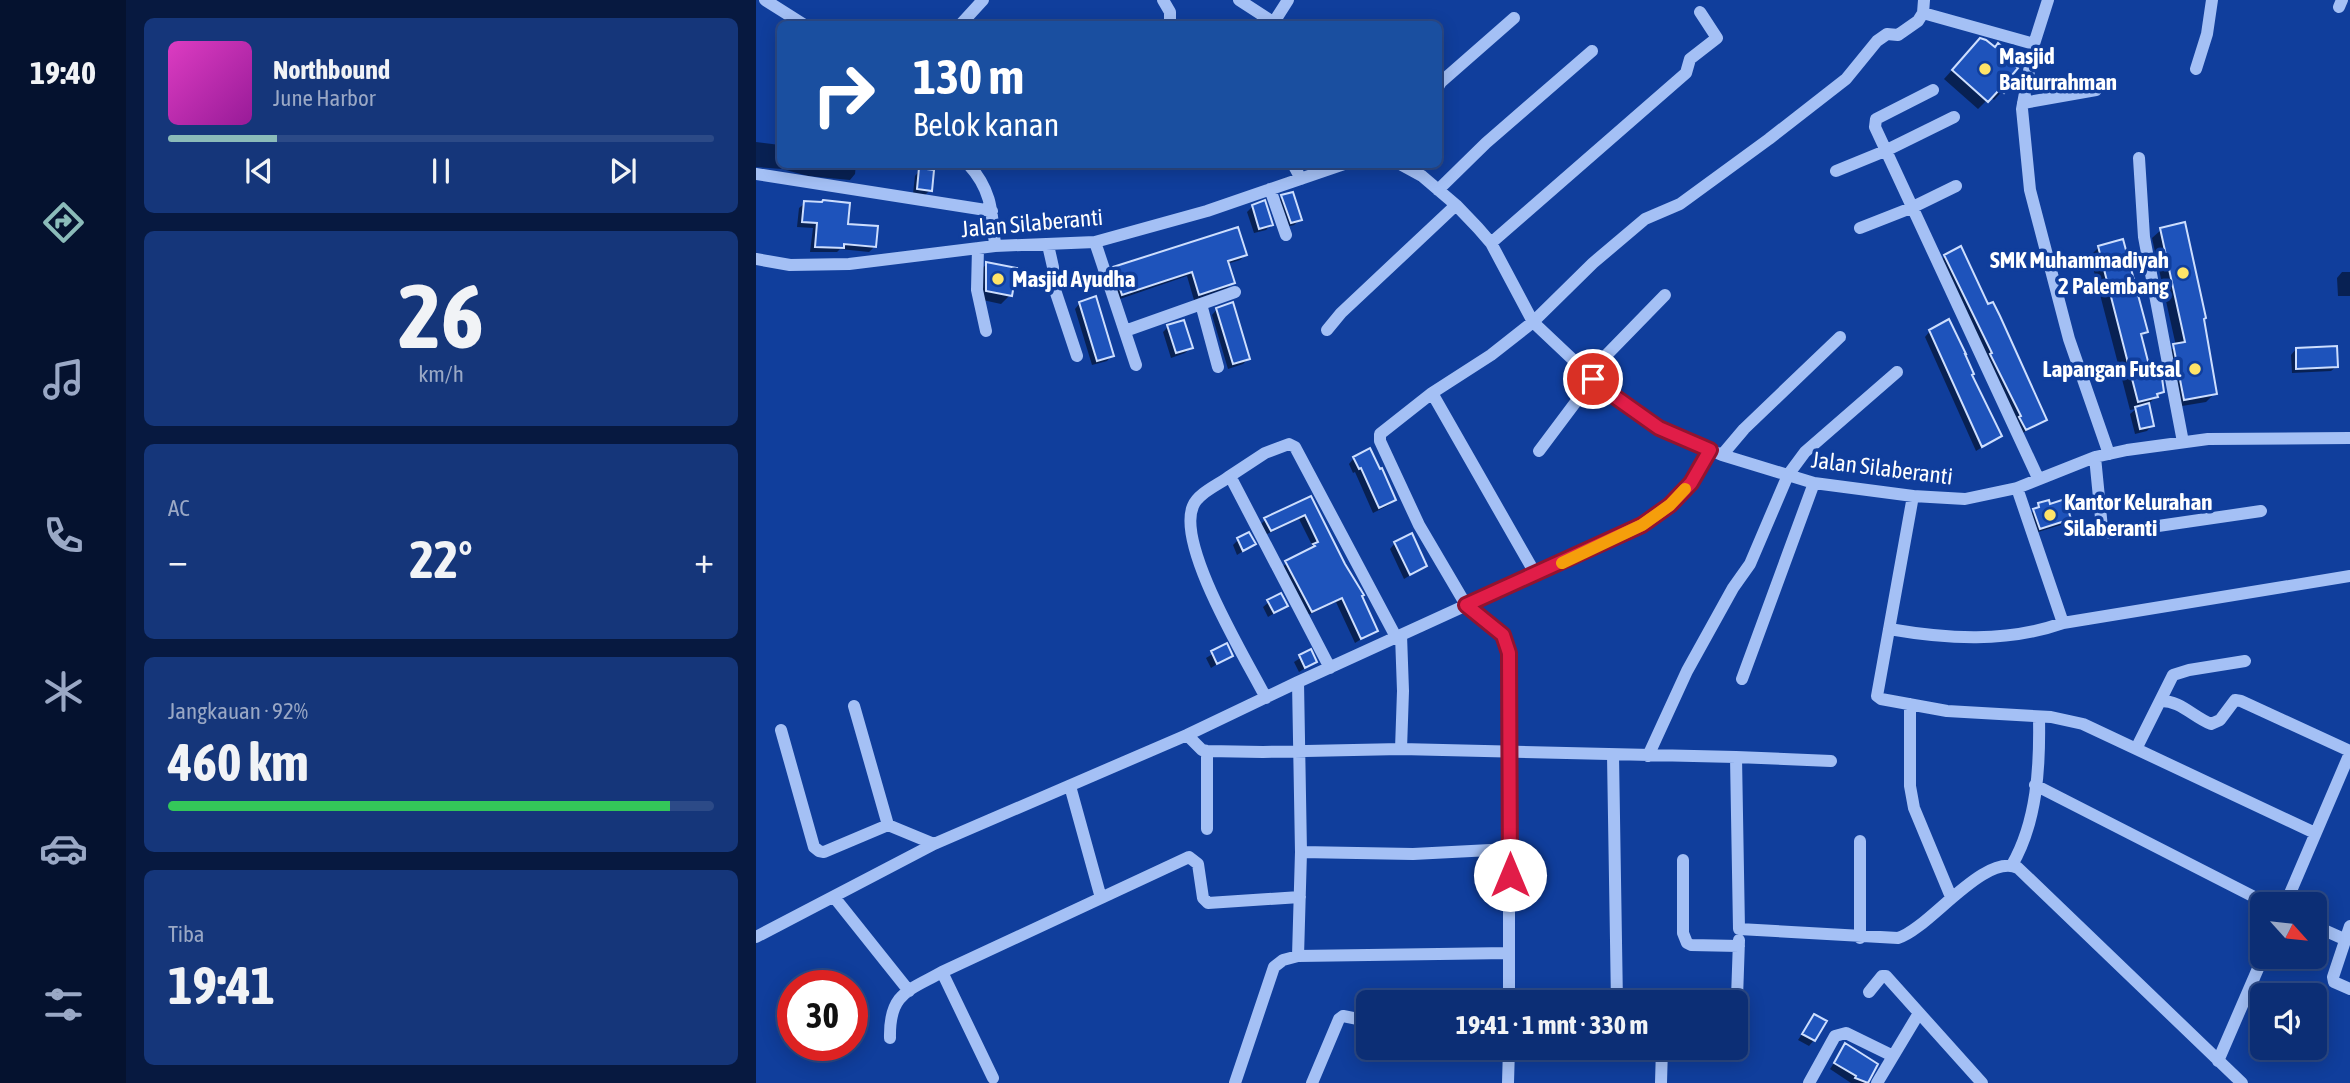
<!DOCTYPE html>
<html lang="id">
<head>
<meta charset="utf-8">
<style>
	:root { --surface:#0c2e75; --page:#15367a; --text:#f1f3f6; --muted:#9aa8c5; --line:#2c4a87; --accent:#8bbbb9 }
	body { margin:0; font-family:"Asap Condensed",sans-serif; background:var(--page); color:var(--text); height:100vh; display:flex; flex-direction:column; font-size:26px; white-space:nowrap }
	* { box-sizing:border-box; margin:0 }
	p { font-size:23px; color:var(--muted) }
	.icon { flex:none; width:38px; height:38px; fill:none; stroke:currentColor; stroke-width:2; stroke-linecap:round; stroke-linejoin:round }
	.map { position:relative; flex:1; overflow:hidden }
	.sheet { display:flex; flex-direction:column; gap:18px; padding:18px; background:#071940; width:630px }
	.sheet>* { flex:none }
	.top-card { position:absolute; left:21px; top:21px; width:665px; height:147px; border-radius:10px; box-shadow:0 4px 18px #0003,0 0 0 2px var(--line); background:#1a4fa0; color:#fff; overflow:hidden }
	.needle { width:46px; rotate:117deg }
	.fabs { position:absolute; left:1494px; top:892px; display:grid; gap:14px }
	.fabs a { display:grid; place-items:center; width:77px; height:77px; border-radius:10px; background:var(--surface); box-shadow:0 4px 18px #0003,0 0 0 2px var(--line); font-size:35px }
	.speed { position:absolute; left:21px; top:970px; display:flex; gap:14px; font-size:35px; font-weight:700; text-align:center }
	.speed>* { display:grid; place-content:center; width:91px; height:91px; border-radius:50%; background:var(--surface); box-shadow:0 4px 18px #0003,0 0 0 2px var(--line); line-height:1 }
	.speed .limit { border:10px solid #d22; background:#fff; color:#111 }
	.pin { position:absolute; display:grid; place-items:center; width:60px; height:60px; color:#fff; margin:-30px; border:4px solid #fff; border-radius:50%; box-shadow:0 2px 7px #0007 }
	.me { position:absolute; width:77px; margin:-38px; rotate:0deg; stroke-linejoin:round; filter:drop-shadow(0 0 5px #0008) }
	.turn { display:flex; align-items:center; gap:24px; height:147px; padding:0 21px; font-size:32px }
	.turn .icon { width:91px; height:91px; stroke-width:2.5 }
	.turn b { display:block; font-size:49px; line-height:60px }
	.big { font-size:52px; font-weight:700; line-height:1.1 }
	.sheet .card { flex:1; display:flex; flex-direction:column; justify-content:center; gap:10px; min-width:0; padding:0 24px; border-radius:10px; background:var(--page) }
	.sheet .dial { align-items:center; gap:0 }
	.dial b { font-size:91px; line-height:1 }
	.song { display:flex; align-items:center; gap:21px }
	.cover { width:84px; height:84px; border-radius:10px; background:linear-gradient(135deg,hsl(310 70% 55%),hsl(300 70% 35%)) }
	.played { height:7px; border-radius:4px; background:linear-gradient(90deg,var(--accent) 20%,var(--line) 20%) }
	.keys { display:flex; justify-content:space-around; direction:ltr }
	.heat { display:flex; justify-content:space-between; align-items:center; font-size:38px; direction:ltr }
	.charge { height:10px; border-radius:5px; background:linear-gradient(90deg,#34c759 92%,var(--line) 0) }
	.trip { position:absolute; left:600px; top:990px; width:392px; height:70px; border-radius:10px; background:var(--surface); box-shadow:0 4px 18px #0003,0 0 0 2px var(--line); font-weight:700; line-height:70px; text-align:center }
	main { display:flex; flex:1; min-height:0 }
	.menu { display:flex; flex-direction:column; width:126px; justify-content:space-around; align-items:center; background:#05122f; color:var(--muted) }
	.menu .icon { width:49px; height:49px }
	.menu .on { color:var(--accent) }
	.menu b { font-size:32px; color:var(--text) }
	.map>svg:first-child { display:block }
</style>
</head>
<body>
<main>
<nav class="menu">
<b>19:40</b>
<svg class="icon on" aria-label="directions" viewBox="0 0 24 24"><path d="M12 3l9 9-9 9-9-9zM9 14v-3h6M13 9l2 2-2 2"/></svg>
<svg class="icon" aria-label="music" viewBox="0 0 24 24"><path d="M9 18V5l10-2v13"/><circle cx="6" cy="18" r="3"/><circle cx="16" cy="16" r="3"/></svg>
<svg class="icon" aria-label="phone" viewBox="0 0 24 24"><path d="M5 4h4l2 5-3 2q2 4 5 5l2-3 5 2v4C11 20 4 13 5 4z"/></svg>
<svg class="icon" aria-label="climate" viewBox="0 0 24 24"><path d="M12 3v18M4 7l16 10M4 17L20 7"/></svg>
<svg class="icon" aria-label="car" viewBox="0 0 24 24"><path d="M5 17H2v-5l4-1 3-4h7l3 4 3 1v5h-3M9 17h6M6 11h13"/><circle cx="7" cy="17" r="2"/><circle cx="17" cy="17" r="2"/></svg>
<svg class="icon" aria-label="filters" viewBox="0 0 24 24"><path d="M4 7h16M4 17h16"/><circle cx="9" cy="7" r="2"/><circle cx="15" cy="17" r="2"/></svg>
</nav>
<section class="sheet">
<div class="card">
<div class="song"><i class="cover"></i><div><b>Northbound</b><p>June Harbor</p></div></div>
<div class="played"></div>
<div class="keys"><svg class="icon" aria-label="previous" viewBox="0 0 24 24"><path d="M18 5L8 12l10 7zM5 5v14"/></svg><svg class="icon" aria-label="pause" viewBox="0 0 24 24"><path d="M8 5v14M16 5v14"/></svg><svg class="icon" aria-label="next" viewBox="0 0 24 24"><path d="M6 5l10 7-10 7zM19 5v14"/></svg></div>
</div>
<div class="card dial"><b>26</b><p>km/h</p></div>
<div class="card"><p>AC</p>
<div class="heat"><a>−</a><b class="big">22°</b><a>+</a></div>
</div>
<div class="card"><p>Jangkauan · 92%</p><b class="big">460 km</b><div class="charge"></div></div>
<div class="card"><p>Tiba</p><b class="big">19:41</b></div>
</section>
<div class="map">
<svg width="1594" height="1083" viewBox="0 0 1594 1083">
	<rect width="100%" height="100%" fill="#103e9c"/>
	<!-- shadow -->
	<path fill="#0007" d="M1215 49 1253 84 1238 100 1234 97 1222 109 1188 79Z
		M0 142 24 145V164H100L99 174 94 180 52 176 26 169 0 167Z
		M164 170 174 190 169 195 157 194 159 176Z
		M526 197 544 219 538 225 530 227 521 202Z
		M49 203 119 246 113 252 84 249 81 252H54L57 228 41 227 43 208Z
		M497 206 515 224 510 230 498 233 491 212Z
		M1405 230 1446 320 1459 393 1450 402 1420 407 1410 355 1420 346 1396 238Z
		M1343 247 1390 332 1384 337 1394 376 1407 391 1391 405 1396 425 1391 431 1379 434 1374 414 1380 409 1374 410 1334 256Z
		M489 255 484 260 471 264 477 283 471 288 438 300 431 276 361 300 352 274 358 269Z
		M1189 256 1288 419 1264 435 1184 262Z
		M231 264 254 295 245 304 222 299V272Z
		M1586 272H1594V296H1582L1581 278Z
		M324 303 356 355 351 361 336 365 319 309Z
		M461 309 492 359 487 364 472 369 456 315Z
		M412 327 435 347 429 353 415 358 407 332Z
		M1174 331 1215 375 1244 436 1220 451 1169 337Z
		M1540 349 1581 366 1575 371 1536 373 1535 355Z
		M598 458 638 500 633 505 617 513 599 472 597 473 593 464Z
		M555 499 620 630 599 643 580 602 550 616 524 568 557 547 543 519 509 535 504 525 510 519Z
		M1283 505 1293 506 1313 518 1308 524 1279 533 1273 516Z
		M482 540 498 544 481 555 477 545Z
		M639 543 669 566 648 579 634 549Z
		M513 602 530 606 512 617 507 607Z
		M470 646 475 655 455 668 450 658Z
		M554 652 559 662 543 672 538 662Z
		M1058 1016V1040L1053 1046 1042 1040Z
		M1090 1045 1120 1065 1111 1083H1095L1074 1069Z"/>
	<!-- building -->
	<path fill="#1e53bb" stroke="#cddefe" stroke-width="2" d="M1224 38 1230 40 1239 47 1242 43 1252 52 1248 56 1262 68 1252 80 1256 84 1248 93 1244 89 1232 102 1196 70Z
		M163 168 178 170 176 191 161 189Z
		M537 192 546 220 535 223 525 195Z
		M67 200 94 203 92 224 122 226 120 247 88 244V248L59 247 61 223 46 222 48 201 66 202Z
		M509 200 517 225 503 229 496 205Z
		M1429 222 1450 318 1448 319 1461 394 1428 400 1417 344 1429 342 1404 228Z
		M482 227 491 255 472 261 479 283 443 295 436 272 366 295 357 267Z
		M1367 239 1392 332 1385 334 1395 373 1405 371 1408 392 1401 394 1402 397 1382 402 1342 246Z
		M1205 246 1232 304 1237 302 1244 316 1291 420 1270 430 1263 417 1265 416 1234 354 1236 353 1188 255Z
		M230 262 261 268 256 296 230 291Z
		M340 296 358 356 341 361 323 302Z
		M477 302 494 359 477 364 460 308Z
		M1193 319 1210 354H1209L1218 374 1216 375 1246 436 1226 447 1173 330Z
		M428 320 437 348 420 353 411 325Z
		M1581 346 1582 367 1540 369V348Z
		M1393 403 1398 426 1384 429 1379 407Z
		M614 448 624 469 626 468 640 500 623 508 605 468 603 469 597 457Z
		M555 496 589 564 608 595 606 596 622 631 605 639 586 598 556 612 529 561 559 546 557 544 562 542 549 515 515 531 508 518Z
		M1309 499 1315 519 1284 529 1277 509 1283 507 1282 503 1293 500 1294 504Z
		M493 532 500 544 487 551 481 538Z
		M656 533 671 566 654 575 638 542Z
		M525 593 532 606 518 613 511 600Z
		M471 643 477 656 461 664 455 651Z
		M555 649 561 662 549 668 543 655Z
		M1058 1014 1071 1021 1059 1041 1046 1034Z
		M1089 1043 1122 1064 1112 1083 1099 1078 1100 1076 1078 1063Z"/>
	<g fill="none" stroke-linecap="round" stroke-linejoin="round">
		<!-- minor -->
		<path stroke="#a4c0f5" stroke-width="12" d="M9 0 47 24
			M407 0 414 12V24
			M483 0 520 24
			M1292 0 1278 44 1266 109 1274 190 1313 339 1353 454
			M1583 7 1586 0
			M1167 13 1278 44
			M518 22 532 0
			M205 24 227 0
			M1440 69 1451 34 1456 0
			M682 87 685 82 758 18
			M1177 90 1120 119 1119 127 1282 478
			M1267 103 1340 90
			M1383 158 1388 237 1427 442
			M212 164C236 190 236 212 239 246
			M537 164 545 179
			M644 164 666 176 700 205 722 228 735 243 777 322 848 389 903 428 966 455 1058 483 1157 496 1209 499 1261 488 1339 457 1371 450 1452 439 1594 438
			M1080 171 1129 151 1198 117
			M0 174 236 211
			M514 189 530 235
			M682 190 730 143 836 51
			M1104 228 1155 208 1200 186
			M339 242 380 365
			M735 243 930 73 934 59 961 38 944 12
			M292 245 297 267V284L321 356
			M222 248 221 290 230 331
			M0 259 34 265 93 264 239 246 339 242 451 211 588 164
			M445 304 462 367
			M571 330 585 313 700 205
			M369 331 479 292
			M832 374 909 295
			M676 393 780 575
			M783 451 837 379
			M966 455 988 429 1084 337
			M1339 457 1346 528 1354 533 1505 511
			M474 476 509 453 533 444 539 447 640 637
			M1261 488 1307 623
			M1157 496 1121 696 1125 699 1191 711 1295 717 1327 724 1559 833
			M1133 629C1191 639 1250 643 1307 623L1594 576
			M645 635 647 691 645 749
			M986 679 1058 483
			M510 698C490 659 420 545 437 506 442 493 464 484 474 476L574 668
			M1404 701C1424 700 1437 717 1455 724L1464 720 1479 700 1485 701 1594 751
			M1154 704V786L1158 808 1195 897
			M98 706 132 825
			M25 730 58 847 63 851 68 852 132 825 178 844 431 735 542 682
			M431 735 446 750 451 751 507 752 645 749 980 757 983 929 1142 938C1173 929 1228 852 1262 868L1486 1083
			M1380 749 1417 675 1433 670 1489 661
			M451 751V829
			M857 755 861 1003
			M892 756 931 671 977 588 994 564 1032 475 1049 452 1141 372
			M980 757 1075 761
			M1279 785 1514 905
			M314 786 345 898
			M754 849 657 854 545 852 542 682 886 525 914 505 935 483 954 450
			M545 852 542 956 753 953
			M927 860V933L931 943 935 945 983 946
			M1256 865C1281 822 1284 767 1283 718
			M78 897 153 991
			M1529 905 1594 753
			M1559 926 1588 939
			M1594 926 1577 977 1578 982 1594 989
			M0 937 178 844
			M1104 938V841
			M186 972 237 1078
			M1113 992 1126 976H1130L1226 1083
			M753 1003V653L747 635 710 605 663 525 624 441V434L676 393 735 355 777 322 837 263 889 219 924 204 1013 139 1090 79 1121 41 1131 34 1142 35 1162 21 1167 13 1168 0
			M980 1027 983 940
			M134 1038C133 993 152 991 186 972L433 857 442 864 447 898 452 903 544 897
			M1462 1061 1507 957
			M479 1083 518 967 527 960 542 956
			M556 1083 583 1019 587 1016 612 1021
			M752 1083 753 1048
			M905 1083 906 1048
			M1053 1083 1079 1036 1090 1033 1137 1056
			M1121 1083 1163 1013"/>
	</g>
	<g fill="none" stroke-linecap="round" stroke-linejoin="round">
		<defs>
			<path id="route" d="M754 875 753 653 747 635 710 605 886 525 914 505 935 483 954 450 903 428 848 389 837 379"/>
		</defs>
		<!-- route casing -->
		<use href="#route" stroke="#92132f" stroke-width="18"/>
		<!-- route -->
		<use href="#route" stroke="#e11d48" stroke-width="12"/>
		<!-- slow -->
		<path stroke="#f59e0b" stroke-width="12" d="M806 563 886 525 914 505 929 489"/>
	</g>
	<!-- markers -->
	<g fill="#ffe468" stroke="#103e9c" stroke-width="2.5">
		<circle cx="1229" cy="69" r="7"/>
		<circle cx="1427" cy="273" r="7"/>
		<circle cx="242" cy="279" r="7"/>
		<circle cx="1439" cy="369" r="7"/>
		<circle cx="1294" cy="515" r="7"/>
	</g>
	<g text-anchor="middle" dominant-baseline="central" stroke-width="7" stroke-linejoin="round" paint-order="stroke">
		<!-- poi labels -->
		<g font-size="23" font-weight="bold" fill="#fff" stroke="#103e9c" text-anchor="start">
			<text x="1243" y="56">Masjid<tspan x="1243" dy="26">Baiturrahman</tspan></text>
			<text x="1413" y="260" text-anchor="end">SMK Muhammadiyah<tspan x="1413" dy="26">2 Palembang</tspan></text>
			<text x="256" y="279">Masjid Ayudha</text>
			<text x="1425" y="369" text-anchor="end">Lapangan Futsal</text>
			<text x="1308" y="502">Kantor Kelurahan<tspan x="1308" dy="26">Silaberanti</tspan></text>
		</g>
		<!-- street labels -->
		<g font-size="23" fill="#fff" stroke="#103e9c">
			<text transform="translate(276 223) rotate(-5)">Jalan Silaberanti</text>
			<text transform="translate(1126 468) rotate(7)">Jalan Silaberanti</text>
		</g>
	</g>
</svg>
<div class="fabs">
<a><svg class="needle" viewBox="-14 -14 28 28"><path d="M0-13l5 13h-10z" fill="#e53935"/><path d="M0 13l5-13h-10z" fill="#9aa8c5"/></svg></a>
<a><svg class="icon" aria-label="sound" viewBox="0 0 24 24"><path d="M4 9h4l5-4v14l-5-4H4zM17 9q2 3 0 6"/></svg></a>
</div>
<div class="speed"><div class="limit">30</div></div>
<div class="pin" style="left:837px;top:379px;background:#d93025"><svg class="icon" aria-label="arrive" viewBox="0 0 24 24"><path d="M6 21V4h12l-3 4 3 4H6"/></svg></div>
<svg class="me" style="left:754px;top:875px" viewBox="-20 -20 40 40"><circle r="19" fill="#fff"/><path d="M0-13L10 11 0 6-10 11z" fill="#e11d48"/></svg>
<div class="trip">19:41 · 1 mnt · 330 m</div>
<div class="top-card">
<div class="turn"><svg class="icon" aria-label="right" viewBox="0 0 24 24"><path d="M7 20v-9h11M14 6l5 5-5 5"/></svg><div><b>130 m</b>Belok kanan</div></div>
</div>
</div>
</main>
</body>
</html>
